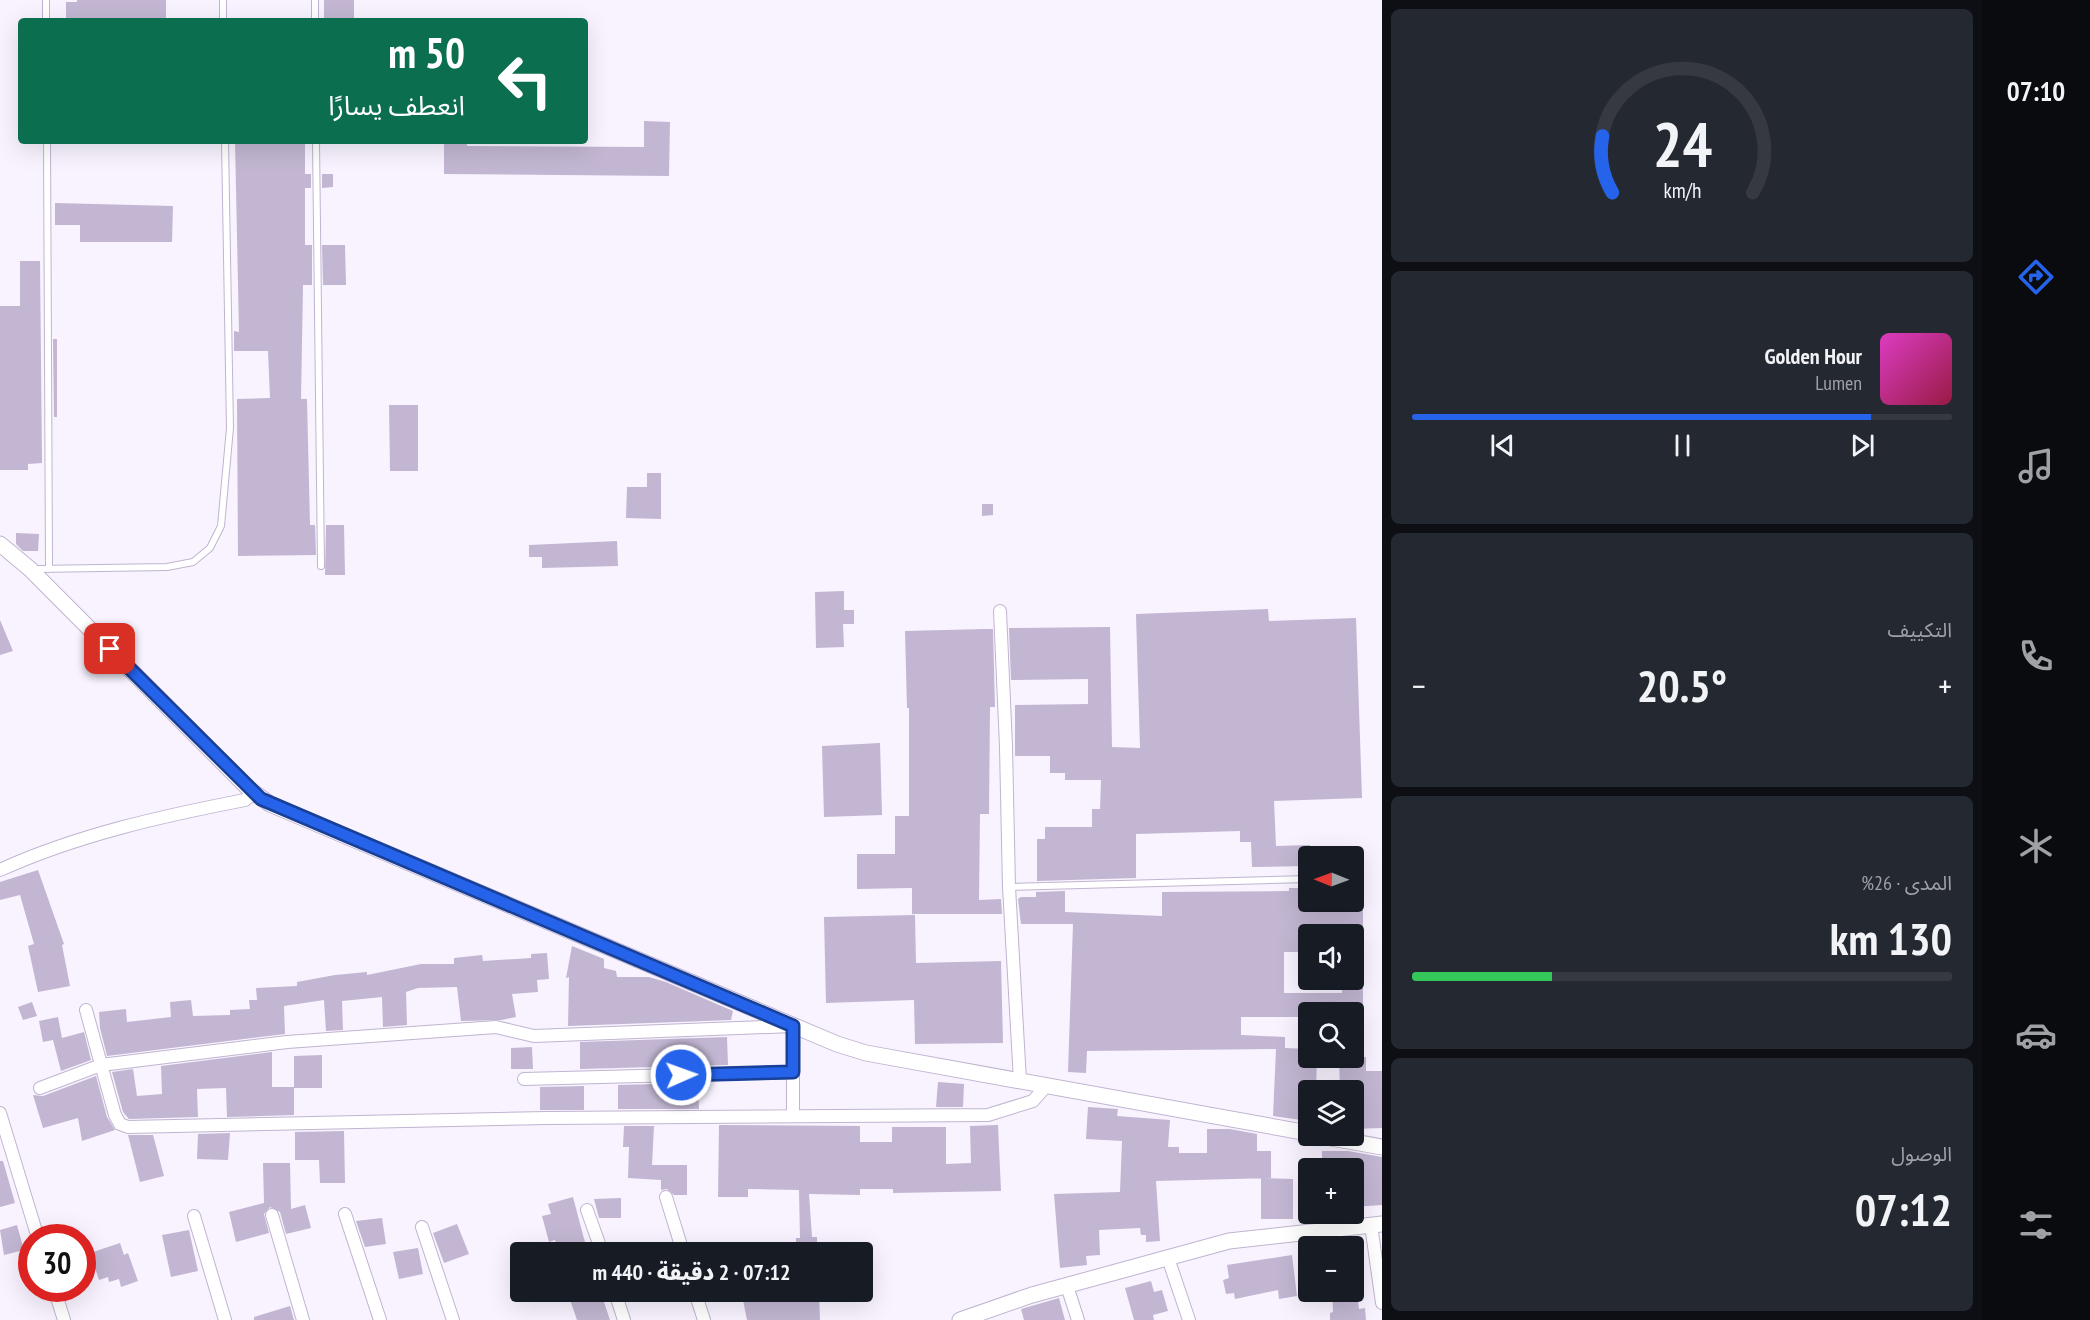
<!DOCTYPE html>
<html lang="ar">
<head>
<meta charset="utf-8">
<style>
	:root { --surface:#171b24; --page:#242831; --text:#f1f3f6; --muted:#9ea1a6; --line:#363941; --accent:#2563eb }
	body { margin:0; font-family:"PT Sans Narrow","Noto Sans Arabic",sans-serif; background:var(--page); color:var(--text); direction:rtl; height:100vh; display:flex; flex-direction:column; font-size:22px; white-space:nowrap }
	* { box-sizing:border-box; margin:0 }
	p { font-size:20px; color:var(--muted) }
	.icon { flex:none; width:33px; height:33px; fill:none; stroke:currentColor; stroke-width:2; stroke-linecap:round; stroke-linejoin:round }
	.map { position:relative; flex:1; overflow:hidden; direction:ltr }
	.details { display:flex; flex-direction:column; gap:9px; padding:9px; background:#0d0f14; width:600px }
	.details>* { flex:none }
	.guide { position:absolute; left:18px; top:18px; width:570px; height:126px; border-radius:6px; box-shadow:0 6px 24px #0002; direction:rtl; background:#0b6e4f; color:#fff; overflow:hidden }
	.needle { width:39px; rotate:271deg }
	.fabs { position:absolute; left:1298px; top:846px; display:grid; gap:12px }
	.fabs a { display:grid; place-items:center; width:66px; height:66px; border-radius:6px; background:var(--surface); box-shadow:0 6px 24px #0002; font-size:30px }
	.speed { position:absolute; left:18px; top:1224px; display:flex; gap:12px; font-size:30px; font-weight:700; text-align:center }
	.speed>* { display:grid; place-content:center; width:78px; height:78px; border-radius:50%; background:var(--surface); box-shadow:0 6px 24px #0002; line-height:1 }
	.speed .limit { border:9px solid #d22; background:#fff; color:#111 }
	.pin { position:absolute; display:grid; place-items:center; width:51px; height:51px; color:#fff; margin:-26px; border-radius:12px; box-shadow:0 3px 9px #0006 }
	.me { position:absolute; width:66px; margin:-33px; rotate:88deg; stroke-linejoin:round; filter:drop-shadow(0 0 4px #0008) }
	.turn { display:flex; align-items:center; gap:21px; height:126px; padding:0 24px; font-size:27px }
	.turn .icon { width:78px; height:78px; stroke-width:2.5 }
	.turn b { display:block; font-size:42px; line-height:51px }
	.big { font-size:45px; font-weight:800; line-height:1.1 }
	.details .widget { flex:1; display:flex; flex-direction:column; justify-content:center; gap:9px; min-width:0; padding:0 21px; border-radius:9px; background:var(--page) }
	.details .dial { align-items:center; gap:0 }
	.dial svg { height:156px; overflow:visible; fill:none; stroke:var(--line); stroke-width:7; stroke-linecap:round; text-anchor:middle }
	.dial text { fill:var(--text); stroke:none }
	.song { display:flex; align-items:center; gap:18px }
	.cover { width:72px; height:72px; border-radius:9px; background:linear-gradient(135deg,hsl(310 70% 55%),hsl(340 70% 35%)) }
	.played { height:6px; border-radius:3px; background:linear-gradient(90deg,var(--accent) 85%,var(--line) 85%) }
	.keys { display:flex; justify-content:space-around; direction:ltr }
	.heat { display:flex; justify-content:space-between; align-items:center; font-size:33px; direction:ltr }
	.charge { height:9px; border-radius:4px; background:linear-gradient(90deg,#34c759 26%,var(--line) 0) }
	.trip { position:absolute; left:510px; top:1242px; width:363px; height:60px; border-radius:6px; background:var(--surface); box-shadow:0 6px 24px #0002; font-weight:800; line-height:60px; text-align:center; direction:rtl }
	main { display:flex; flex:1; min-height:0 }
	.menu { display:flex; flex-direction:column; width:108px; justify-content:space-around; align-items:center; background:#090b0e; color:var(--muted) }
	.menu .icon { width:42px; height:42px }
	.menu .on { color:var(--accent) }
	.menu b { font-size:27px; color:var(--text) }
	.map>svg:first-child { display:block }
</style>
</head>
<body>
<main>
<nav class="menu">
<b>07:10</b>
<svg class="icon on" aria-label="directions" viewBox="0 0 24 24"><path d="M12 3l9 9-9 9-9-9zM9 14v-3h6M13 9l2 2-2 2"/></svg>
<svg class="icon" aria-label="music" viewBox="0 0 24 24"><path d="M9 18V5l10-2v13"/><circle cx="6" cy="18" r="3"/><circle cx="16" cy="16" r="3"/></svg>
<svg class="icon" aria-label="phone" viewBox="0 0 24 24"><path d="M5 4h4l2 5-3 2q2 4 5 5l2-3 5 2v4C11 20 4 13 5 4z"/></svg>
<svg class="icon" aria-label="climate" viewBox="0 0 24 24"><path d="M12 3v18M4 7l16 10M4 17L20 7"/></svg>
<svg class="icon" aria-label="car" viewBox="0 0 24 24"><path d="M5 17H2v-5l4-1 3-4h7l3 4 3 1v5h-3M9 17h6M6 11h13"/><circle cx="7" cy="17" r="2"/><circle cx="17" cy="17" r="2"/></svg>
<svg class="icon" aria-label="filters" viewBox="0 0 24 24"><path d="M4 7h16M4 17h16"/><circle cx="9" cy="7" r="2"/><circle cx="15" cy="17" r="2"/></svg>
</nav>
<section class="details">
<div class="widget dial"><svg viewBox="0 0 100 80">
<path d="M14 69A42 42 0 1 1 86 69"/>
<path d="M14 69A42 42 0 0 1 9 40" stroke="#2563eb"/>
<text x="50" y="56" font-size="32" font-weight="700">24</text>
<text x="50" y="72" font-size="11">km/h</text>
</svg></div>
<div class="widget">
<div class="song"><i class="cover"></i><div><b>Golden Hour</b><p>Lumen</p></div></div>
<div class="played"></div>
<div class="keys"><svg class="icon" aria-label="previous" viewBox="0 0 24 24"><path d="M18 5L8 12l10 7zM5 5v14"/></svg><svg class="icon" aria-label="pause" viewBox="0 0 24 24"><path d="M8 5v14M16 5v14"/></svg><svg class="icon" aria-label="next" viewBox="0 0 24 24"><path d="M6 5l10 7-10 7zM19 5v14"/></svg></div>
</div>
<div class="widget"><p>التكييف</p>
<div class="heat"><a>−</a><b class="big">20.5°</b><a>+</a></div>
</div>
<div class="widget"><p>المدى · 26%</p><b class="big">130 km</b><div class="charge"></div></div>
<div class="widget"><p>الوصول</p><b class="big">07:12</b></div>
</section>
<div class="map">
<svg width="1382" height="1320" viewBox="0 0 1382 1320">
	<rect width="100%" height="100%" fill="#f8f3ff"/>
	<!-- building -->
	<path fill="#c2b6d2" d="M77 0H166V21H66V2H77Z
		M324 0H354V21H324Z
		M644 121 670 122 669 176 444 174V141H467V146L644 147Z
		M235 141H305V174H311V188H305V245H312V285H303L301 399H307L310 525H315L316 555 238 556 237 399 270 398 268 351H234V331L239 332Z
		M322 174H333V187L322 188Z
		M55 203 173 206 172 242H80V225H55Z
		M322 245H345L346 285H323Z
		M20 261H40L42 463 28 464V470H0V306H20Z
		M53 339H57V417H54Z
		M389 405H418V471H390Z
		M647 473H661V519L626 518 627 487H647Z
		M982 504H993V515L982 516Z
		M326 525H344L345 575H325Z
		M16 533 39 534 38 551H23L16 544Z
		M617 541 618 566 542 568V557H529V545Z
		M844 591V610H854V624H843L844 647 816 648 815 592Z
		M1268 609 1269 621 1356 618 1362 798 1274 801 1276 846 1310 845 1308 866 1252 867 1251 842H1240V831L1136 834V878L1037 881V839H1045V827H1092V809H1100L1101 780H1065V773H1050V756H1015V705L1088 704V679L1011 680 1009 628 1110 627 1112 747 1140 748 1136 614Z
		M0 620 13 651 0 655Z
		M985 629H993L995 707H990L989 814H980L979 900 1001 899 1002 914H912V888L857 889V854H895V816H909V708H907L905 631Z
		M880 743 882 815 824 817 822 746Z
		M38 870 64 944 62 945 70 986 38 992 28 946 34 944 20 895 0 900V882Z
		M1289 888H1308V902H1363V934H1308V952H1284V993H1342V980H1363V1012H1308V1017H1241V1035L1285 1037V1048L1308 1049V1058H1317L1316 1090H1308V1121L1273 1116 1276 1049 1087 1051 1086 1073 1068 1072 1073 924H1021L1018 899 1021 897H1036V892L1065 891V912L1162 916V892L1289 891Z
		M915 915 916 963 1001 961 1003 1043 915 1044 914 1000 826 1003 824 917Z
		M572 946 604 959V968L616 971 617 977H649L666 982 733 1011 731 1020 568 1026 569 977 566 978Z
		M547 953 549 979 537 980 538 992 512 994 516 1017 501 1020 461 1021 457 987 418 988 406 992 407 1025 383 1027 382 997 342 1001 343 1030 326 1031 324 1000 284 1006 285 1034 107 1056 100 1028 99 1012 126 1009 127 1022 171 1017 170 1002 191 1000 193 1016 230 1015V1010L250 1009 249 1000H257L256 988 297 986V982L335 975 367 972V975L421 964H454V958L482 955 483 961 531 958V954Z
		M32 1002 37 1016 23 1020 18 1007Z
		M58 1017 62 1038 84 1032 91 1060 61 1071 53 1040 43 1042 39 1021Z
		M727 1037 728 1065 580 1069V1042Z
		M532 1047 533 1069H511V1048Z
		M272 1052V1087H294V1115L227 1117 226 1088 197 1089 198 1117 129 1119 123 1112 112 1072 133 1069 137 1096 162 1094 161 1066Z
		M322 1055V1088H294V1056Z
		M1366 1057V1071H1382V1128L1353 1129V1090H1340L1339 1058Z
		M96 1076 107 1117 115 1130 82 1141 78 1118 43 1128 33 1095 43 1096Z
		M938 1082 964 1084 963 1107H936Z
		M698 1083 699 1109H618V1085Z
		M584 1086V1110H540V1087Z
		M1088 1107 1118 1109 1117 1116 1170 1120 1168 1147H1179V1153H1207V1129H1230L1257 1134V1151H1271V1178L1156 1181 1160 1241 1146 1242V1235H1141L1140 1228 1099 1230 1100 1255 1086 1256 1087 1265 1060 1268 1054 1194 1120 1192 1122 1141 1086 1139Z
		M719 1125 860 1126V1142H892V1127H946V1164L971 1163 970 1126 998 1125 1001 1191 893 1193V1189H860V1195L809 1194 812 1237H817V1252H796V1238H800L799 1190 748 1189V1197H718Z
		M624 1126H654L652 1165H687V1195H674L667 1189 661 1190V1180L628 1178 629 1147H623Z
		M344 1131 345 1183H320L319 1160H295V1132Z
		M230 1133 228 1160 197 1159 198 1134Z
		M128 1135H153L164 1176 140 1182Z
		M1322 1151H1348L1382 1157V1205L1353 1207V1168H1322Z
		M0 1161H3L15 1203 0 1207Z
		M263 1163H290L291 1209 305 1205 311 1228 286 1234 280 1212 270 1207 264 1214 269 1233 236 1242 229 1212 264 1203Z
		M1261 1178 1293 1179V1219H1261Z
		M573 1197 583 1235 588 1252H559L555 1240 549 1242 542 1216 551 1214 548 1204Z
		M621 1198V1218H599L594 1199Z
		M382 1218 386 1244 365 1247 356 1221Z
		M457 1224 469 1254 444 1263 433 1233Z
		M17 1225 24 1250 4 1255 0 1230Z
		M189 1230 198 1271 171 1277 162 1235Z
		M120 1243 124 1255 128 1253 138 1281 121 1287 119 1279 109 1282 108 1277 99 1280 90 1253Z
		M418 1248 423 1274 399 1279 393 1252Z
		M1292 1255 1297 1296 1279 1299 1278 1290 1235 1299 1234 1293 1226 1294 1223 1280 1229 1278 1227 1265Z
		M1151 1281 1154 1292 1162 1290 1168 1311 1153 1315 1154 1320H1134L1125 1288Z
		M577 1292H607L609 1300 604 1302 610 1320H577L568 1294Z
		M755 1292H819L820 1320H747L742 1295Z
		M1332 1292H1357L1359 1309 1365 1308 1366 1320H1330V1313L1333 1312Z
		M1059 1298 1065 1320H1024L1021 1309Z
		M290 1306 294 1320H254V1317Z"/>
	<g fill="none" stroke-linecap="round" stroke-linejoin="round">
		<defs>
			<path id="service" d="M46 0V21
				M223 0V21
				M315 0V21
				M47 141 49 569
				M316 141 321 566
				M35 569 167 567 193 562 210 548 221 526 230 428 225 141
				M1353 877H1354
				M1009 887 1308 879"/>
			<path id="minor" d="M1000 611 1006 747 1009 887 1020 1081
				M0 870C77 835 162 816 245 800L254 793
				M86 1010 115 1115 120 1124 128 1127 547 1118 988 1115 1033 1101 1046 1086
				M524 1079 793 1072
				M40 1088 101 1065 287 1042 496 1027 534 1036 793 1026V1116
				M0 1113 38 1238
				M666 1197 683 1252
				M587 1210 602 1252
				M345 1214 380 1320
				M272 1215 303 1320
				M194 1216 225 1320
				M1371 1225 1382 1303
				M422 1227 453 1320
				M1168 1258 1189 1320
				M1067 1286 1078 1320
				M54 1288 64 1320
				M615 1292 624 1320
				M695 1292 704 1320"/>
			<path id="tertiary" d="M0 544 30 569 249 789 270 804 837 1044 866 1053 1308 1133
				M1320 1136 1382 1147
				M960 1320 1032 1295 1229 1241 1382 1224"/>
		</defs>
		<!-- service casing -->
		<use href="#service" stroke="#c0b4d0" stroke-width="8"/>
		<!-- minor casing -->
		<use href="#minor" stroke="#c0b4d0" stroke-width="14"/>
		<!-- tertiary casing -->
		<use href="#tertiary" stroke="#c0b4d0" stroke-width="17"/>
		<!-- service -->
		<use href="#service" stroke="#fff" stroke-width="6"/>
		<!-- minor -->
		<use href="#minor" stroke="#fff" stroke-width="12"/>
		<!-- tertiary -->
		<use href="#tertiary" stroke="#fff" stroke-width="15"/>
	</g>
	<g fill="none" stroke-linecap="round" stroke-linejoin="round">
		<defs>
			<path id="route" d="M110 649 261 799 793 1026V1072L681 1075"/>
		</defs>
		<!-- route casing -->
		<use href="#route" stroke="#184099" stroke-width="15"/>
		<!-- route -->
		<use href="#route" stroke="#2563eb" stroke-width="10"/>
	</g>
</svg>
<div class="fabs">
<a><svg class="needle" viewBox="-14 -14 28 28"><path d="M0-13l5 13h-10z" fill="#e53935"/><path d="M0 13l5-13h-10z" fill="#9ea1a6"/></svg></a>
<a><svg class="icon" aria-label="sound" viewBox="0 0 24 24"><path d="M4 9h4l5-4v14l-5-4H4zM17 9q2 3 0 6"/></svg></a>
<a><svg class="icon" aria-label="search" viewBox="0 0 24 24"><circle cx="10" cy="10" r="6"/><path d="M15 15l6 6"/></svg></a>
<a><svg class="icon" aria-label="layers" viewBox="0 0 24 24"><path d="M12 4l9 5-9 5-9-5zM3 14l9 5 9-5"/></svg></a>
<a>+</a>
<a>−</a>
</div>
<div class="speed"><div class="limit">30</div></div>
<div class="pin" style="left:110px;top:649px;background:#d93025"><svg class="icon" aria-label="arrive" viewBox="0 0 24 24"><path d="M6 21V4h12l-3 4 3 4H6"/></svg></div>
<svg class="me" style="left:681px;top:1075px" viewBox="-20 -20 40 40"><circle r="17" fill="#2563eb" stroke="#fff" stroke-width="3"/><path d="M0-11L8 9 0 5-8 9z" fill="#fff"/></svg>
<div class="trip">07:12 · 2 دقيقة · 440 m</div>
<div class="guide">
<div class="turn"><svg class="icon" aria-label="left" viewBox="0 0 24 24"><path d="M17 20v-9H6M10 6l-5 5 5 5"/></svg><div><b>50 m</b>انعطف يسارًا</div></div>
</div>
</div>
</main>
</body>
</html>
